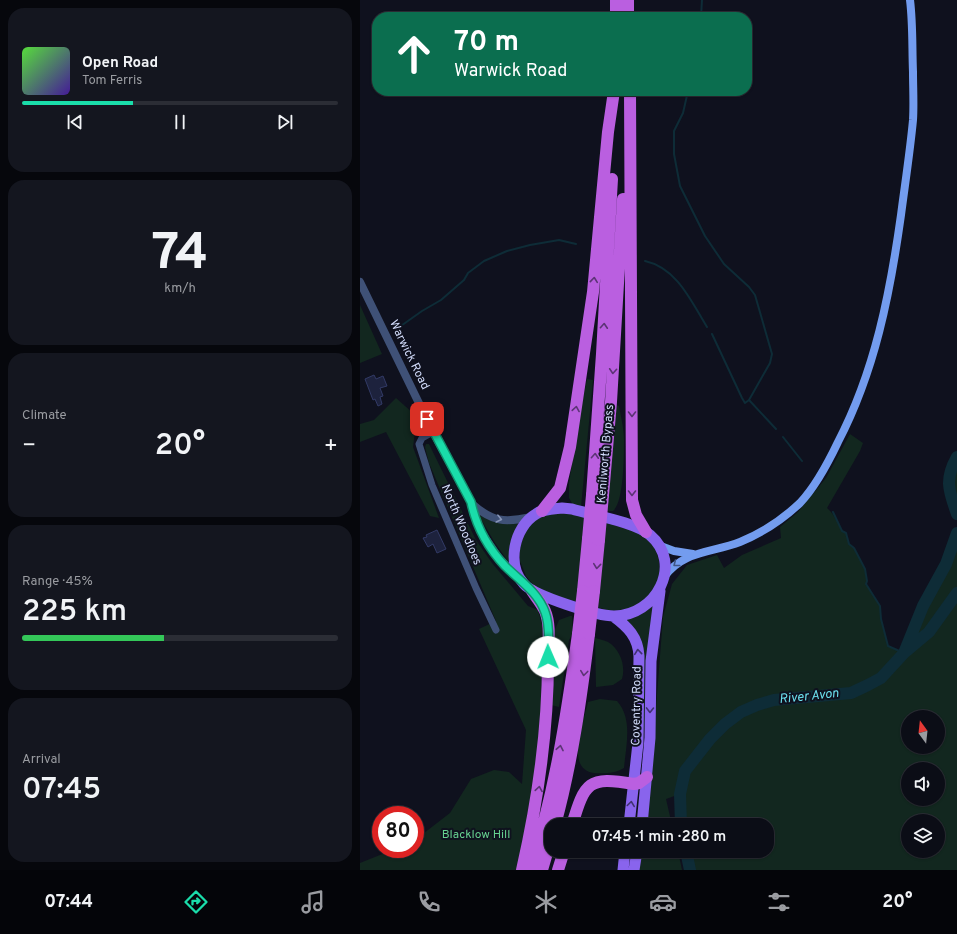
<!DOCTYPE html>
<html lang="en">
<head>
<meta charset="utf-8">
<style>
	:root { --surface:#0b0d16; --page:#14161f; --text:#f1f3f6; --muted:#9a9ca1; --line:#2b2d35; --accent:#1addaa }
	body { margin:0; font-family:Overpass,sans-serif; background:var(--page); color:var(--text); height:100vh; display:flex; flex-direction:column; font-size:15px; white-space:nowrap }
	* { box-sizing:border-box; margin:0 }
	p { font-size:13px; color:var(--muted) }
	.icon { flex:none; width:22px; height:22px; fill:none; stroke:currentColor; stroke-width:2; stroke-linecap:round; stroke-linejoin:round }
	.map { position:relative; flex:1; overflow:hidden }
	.panel { display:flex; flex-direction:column; gap:8px; padding:8px; background:#06070c; width:360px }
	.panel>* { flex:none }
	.guide { position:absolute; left:12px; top:12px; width:380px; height:84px; border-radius:16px; box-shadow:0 1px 3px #0004,0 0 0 1px var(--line); background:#0b6e4f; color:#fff; overflow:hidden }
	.needle { width:26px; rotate:345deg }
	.buttons { position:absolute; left:541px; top:710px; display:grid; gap:8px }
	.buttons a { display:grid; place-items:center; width:44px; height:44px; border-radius:50%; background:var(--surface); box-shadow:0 1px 3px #0004,0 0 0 1px var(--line); font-size:20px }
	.speed { position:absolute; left:12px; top:806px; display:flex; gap:8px; font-size:20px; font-weight:700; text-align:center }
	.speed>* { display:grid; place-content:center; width:52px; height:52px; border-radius:50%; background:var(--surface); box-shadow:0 1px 3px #0004,0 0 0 1px var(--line); line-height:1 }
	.speed .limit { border:6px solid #d22; background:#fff; color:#111 }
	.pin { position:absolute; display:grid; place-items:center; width:34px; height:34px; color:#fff; margin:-17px; border-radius:8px; box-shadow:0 2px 6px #0006 }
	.me { position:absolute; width:44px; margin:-22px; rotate:359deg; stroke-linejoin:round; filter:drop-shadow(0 0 3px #0008) }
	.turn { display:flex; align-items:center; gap:14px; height:84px; padding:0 16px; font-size:18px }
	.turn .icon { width:52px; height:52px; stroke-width:2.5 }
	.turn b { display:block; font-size:28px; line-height:34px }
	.big { font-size:30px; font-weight:600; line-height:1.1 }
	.panel .card { flex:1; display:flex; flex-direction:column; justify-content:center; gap:6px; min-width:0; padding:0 14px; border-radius:16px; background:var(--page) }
	.panel .dial { align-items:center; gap:0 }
	.dial b { font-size:52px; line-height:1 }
	.song { display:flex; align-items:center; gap:12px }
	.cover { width:48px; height:48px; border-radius:6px; background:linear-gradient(135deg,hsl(110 70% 55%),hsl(260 70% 35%)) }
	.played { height:4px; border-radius:2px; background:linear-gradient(90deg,var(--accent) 35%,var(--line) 35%) }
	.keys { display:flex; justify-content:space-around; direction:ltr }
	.heat { display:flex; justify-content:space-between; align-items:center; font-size:22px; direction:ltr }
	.charge { height:6px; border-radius:3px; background:linear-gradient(90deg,#34c759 45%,var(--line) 0) }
	.trip { position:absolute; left:184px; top:818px; width:230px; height:40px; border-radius:16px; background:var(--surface); box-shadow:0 1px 3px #0004,0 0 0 1px var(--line); font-weight:600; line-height:40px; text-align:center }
	.tabs { display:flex; height:64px; justify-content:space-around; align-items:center; background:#040509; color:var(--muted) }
	.tabs .icon { width:28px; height:28px }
	.tabs .active { color:var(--accent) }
	.tabs b { font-size:18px; color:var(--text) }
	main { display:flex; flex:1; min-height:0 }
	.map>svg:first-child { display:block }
</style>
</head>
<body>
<main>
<section class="panel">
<div class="card">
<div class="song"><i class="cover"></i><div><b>Open Road</b><p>Tom Ferris</p></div></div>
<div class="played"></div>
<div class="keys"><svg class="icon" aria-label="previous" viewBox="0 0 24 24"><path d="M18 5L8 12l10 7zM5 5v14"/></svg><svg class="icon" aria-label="pause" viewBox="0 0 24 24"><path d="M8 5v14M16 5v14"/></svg><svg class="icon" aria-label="next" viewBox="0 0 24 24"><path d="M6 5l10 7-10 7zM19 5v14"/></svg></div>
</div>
<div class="card dial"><b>74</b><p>km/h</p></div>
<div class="card"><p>Climate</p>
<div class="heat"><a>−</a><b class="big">20°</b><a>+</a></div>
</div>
<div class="card"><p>Range · 45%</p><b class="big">225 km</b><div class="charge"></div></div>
<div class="card"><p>Arrival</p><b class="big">07:45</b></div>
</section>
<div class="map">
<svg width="597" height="870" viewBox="0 0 597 870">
	<rect width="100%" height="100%" fill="#0f111e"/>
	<!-- green -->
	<path fill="#12271f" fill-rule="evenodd" d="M0 305 22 354 0 363Z
		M227 379 233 380 221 507 213 505 209 498V483L220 413Z
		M36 398 54 414 56 424 53 447 79 518 70 516 26 432 0 442V424L14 420Z
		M254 404 259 406C261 417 264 429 264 440 264 455 264 502 253 511H246Z
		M490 434 503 443 500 451 467 508C476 515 479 529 486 533L489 544 494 548 505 569 507 581 506 584 520 606 521 619 528 646 544 653 563 606 586 564 597 533V870H330L326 851H407V825H321L320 794 306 799 312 825H286L288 812 303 617 312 584 327 565 357 555 364 568 382 555 421 538 420 527 438 512 466 478ZM548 717H578V747H548ZM548 769H578V799H548ZM548 821H578V851H548Z
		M66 444H69L116 540 132 563 168 606 178 610 183 629 184 682 175 788 157 870H0V863L35 849H55V840L90 813 111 779 134 770 149 772 162 784 166 730 119 629 136 621 69 463 65 447Z
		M597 457V514C589 491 584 480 597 457Z
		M116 511 144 524H160L150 564 135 543Z
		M210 511 282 534 295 548 299 561 300 573 294 591 276 608 251 611 189 594 175 587 166 576 160 561 159 554 160 546 166 531 174 521 185 515Z
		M294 604 286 668 285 723 280 770 283 666 264 620Z
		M210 616H212L213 633 209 640 199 707 191 705 194 632 199 620Z
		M235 638C239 639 244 640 248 642 260 649 266 666 262 679L253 685 236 687Z
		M240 699 257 701C273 719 266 745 264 768 256 773 244 774 234 773 204 769 224 721 228 702Z
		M281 851H318L322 870H277Z"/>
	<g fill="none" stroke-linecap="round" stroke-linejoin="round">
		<!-- stream -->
		<path stroke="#0e2c37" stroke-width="2" d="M341 17 342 0
			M328 91 323 113 314 131V154L320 186 345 236 364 264 389 287 395 295 412 354 410 363 389 400
			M285 261C317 268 331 301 347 327
			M38 328 62 311 81 300 104 280 108 273 124 261 147 251 170 245 199 240 216 244
			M352 334 382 398 385 403 389 400 416 429
			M423 437 442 461
			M473 512 482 531 486 533 489 544 494 548 505 569 507 581 506 584 520 606 521 619 528 646 544 653"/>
		<!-- river -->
		<path stroke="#0e2c37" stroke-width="12" d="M597 457C584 480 589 491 597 514
			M544 653 563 606 586 564 597 533
			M321 825 320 794 325 771 350 739 365 724 381 712 397 705 414 700 491 693 508 685 521 678 544 653 569 632 597 593
			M326 851 330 870"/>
	</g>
	<!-- building -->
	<path fill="#1d223d" stroke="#323a66" d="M14 375 16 379 23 376 27 386 20 388 23 396 20 397 22 404 18 406 15 399 13 400 5 379Z
		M77 530 86 549 77 553 73 544 68 547 63 538 67 537 66 535Z"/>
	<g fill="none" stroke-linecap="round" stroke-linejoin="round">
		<!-- minor -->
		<path stroke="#3f5177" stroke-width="7" d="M73 432 62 438 59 444 72 485 116 588 136 630"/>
		<!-- tertiary -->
		<path stroke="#3f5177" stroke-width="8" d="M0 282 73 432 111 502 120 530 138 557 158 578
			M111 503C132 522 145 523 171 517"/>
		<!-- secondary -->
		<path stroke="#739cef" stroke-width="8" d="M298 545 314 551 333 554
			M304 577C324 550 352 553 380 542 402 533 422 520 440 503 456 486 468 463 478 442 515 371 530 294 541 215 545 184 550 152 553 120 554 104 553 88 553 72 552 48 553 24 550 0"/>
		<!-- primary -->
		<path stroke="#8964ed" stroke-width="11" d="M202 508 212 509C232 515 275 522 290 535 324 564 296 616 254 616 238 616 174 596 164 584 146 565 154 527 176 514 183 509 193 509 202 508Z
			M253 616C268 627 278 637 279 656L278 743 269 825
			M282 825 290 738 291 661 300 591
			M263 870 265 851
			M274 870 277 851"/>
		<!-- trunk -->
		<path stroke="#ba5fe0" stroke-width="12" d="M256 0V17
			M268 17V0
			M270 91 272 500 276 515 286 532
			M232 495 242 354 252 179
			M243 495 251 402 263 199
			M182 511 200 488 210 447 233 292 248 132 254 91
			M223 591 228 539
			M234 591 239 540
			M195 825C212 763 221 699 229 634
			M212 825C225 782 228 776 274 784L279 783 287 777
			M162 870C178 800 188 731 188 660 188 644 191 625 185 611 182 604 176 597 172 591
			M170 870C195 794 207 713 218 634
			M182 870 191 839
			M198 870 204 851"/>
		<!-- trunk-bridge -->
		<path stroke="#ba5fe0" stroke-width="12" d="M228 539 232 495
			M239 540 243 495
			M218 634 223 591
			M229 634 234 591"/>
	</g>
	<!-- one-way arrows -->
	<defs><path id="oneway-chevron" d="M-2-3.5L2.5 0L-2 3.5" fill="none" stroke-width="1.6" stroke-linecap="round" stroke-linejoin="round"/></defs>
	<g stroke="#5c3475">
		<use href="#oneway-chevron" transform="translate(234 280) rotate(-84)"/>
		<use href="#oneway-chevron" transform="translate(244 326) rotate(-86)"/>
		<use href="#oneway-chevron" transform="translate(253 371) rotate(94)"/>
		<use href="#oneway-chevron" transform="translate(216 409) rotate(-81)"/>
		<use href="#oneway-chevron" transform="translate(272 414) rotate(90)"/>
		<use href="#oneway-chevron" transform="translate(235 456) rotate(-86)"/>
		<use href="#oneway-chevron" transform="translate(272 493) rotate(90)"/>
		<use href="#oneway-chevron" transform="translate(237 566) rotate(96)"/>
		<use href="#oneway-chevron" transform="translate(224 673) rotate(97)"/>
		<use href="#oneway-chevron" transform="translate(200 748) rotate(-79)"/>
		<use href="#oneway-chevron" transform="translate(179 789) rotate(-81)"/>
	</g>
	<use stroke="#8896b8" href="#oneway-chevron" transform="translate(139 519) rotate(14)"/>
	<use stroke="#415686" href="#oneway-chevron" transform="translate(316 564) rotate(142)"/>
	<g stroke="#403271">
		<use href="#oneway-chevron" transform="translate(278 652) rotate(-96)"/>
		<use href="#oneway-chevron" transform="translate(290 710) rotate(91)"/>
		<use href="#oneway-chevron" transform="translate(271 804) rotate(-82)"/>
	</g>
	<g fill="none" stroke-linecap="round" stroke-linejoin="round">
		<defs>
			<path id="route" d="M67 419 111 502C116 526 129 549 145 566 159 580 178 592 185 612 190 625 189 643 188 657"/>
		</defs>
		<!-- route casing -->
		<use href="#route" stroke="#11906e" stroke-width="10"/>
		<!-- route -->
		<use href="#route" stroke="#1addaa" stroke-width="7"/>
	</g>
	<g text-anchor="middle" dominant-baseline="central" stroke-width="4" stroke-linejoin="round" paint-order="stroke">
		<!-- street labels -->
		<g font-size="12" fill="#d1dbfa" stroke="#0f111e">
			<text transform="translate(49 355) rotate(64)">Warwick Road</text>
			<text transform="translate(246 454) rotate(-85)">Kenilworth Bypass</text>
			<text transform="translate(101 525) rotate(67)">North Woodloes</text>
			<text transform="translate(277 706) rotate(-89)">Coventry Road</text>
		</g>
		<!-- park labels -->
		<g font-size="12" fill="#66d090" stroke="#0f111e">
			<text x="116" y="835">Blacklow Hill</text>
		</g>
		<!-- water labels -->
		<g font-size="13" font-style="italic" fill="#6be0ee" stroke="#0f111e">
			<text transform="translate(449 697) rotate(-6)">River Avon</text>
		</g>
	</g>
</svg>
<div class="buttons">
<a><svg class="needle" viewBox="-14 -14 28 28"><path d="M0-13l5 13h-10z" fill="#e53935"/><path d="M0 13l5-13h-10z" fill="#9a9ca1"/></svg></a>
<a><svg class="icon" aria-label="sound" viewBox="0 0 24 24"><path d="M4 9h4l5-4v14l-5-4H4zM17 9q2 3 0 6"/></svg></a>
<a><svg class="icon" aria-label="layers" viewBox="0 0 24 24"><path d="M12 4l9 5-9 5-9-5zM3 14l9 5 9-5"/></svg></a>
</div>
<div class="speed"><div class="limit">80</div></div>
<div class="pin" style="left:67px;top:419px;background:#d93025"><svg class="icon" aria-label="arrive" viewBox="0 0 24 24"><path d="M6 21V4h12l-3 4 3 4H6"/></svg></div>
<svg class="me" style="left:188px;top:657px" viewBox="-20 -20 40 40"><circle r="19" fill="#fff"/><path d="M0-13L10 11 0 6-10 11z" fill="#1addaa"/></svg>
<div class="trip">07:45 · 1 min · 280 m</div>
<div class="guide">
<div class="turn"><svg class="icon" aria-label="ahead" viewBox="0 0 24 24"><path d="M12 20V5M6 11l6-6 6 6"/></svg><div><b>70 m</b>Warwick Road</div></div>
</div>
</div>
</main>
<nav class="tabs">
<b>07:44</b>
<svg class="icon active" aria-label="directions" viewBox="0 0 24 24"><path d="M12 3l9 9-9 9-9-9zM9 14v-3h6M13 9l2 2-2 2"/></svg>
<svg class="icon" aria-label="music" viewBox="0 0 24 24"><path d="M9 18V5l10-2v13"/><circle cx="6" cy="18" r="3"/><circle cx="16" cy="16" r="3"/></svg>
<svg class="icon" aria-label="phone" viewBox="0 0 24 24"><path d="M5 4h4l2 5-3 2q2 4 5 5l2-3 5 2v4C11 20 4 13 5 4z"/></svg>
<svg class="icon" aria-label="climate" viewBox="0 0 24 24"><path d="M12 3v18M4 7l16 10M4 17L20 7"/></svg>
<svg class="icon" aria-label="car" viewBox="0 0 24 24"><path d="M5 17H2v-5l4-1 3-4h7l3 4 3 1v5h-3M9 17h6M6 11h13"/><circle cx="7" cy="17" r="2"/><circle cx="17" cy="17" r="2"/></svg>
<svg class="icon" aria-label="filters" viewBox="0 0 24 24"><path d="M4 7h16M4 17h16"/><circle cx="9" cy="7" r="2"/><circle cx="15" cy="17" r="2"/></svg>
<b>20°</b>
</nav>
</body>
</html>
